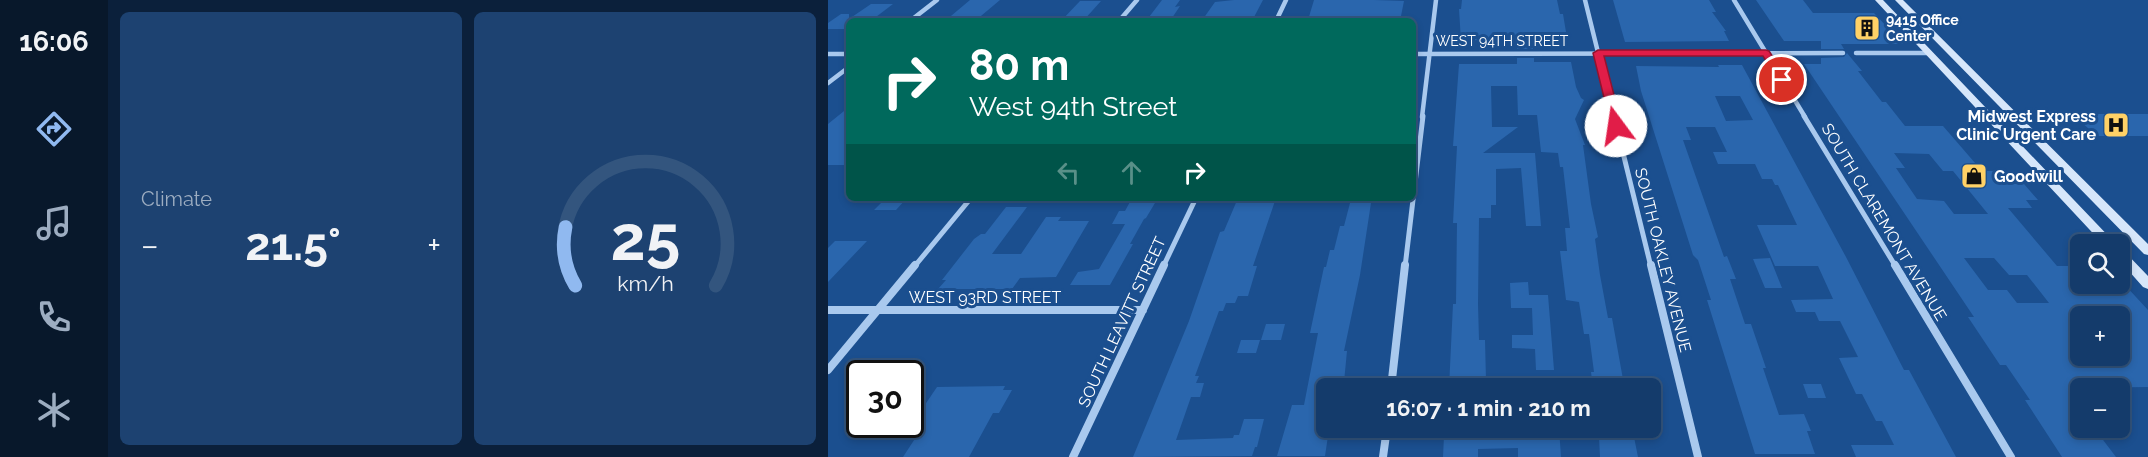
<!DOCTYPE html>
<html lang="en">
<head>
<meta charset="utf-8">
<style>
	:root { --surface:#143b6b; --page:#1d4271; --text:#f1f3f6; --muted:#9dadc1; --line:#33557e; --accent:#90b9f0 }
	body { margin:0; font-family:Raleway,sans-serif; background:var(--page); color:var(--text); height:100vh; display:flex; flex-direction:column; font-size:22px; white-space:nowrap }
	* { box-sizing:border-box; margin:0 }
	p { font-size:20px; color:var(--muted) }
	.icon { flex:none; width:33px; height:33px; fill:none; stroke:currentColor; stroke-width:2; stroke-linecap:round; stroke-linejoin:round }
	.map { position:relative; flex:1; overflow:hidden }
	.drawer { display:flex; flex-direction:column; gap:12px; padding:12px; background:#0b203b; width:720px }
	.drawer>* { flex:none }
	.hud { position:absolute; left:18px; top:18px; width:570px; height:183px; border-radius:9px; box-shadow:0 3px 9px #0003,0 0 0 2px var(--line); background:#00695c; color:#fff; overflow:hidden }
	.controls { position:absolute; left:1242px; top:234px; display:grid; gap:12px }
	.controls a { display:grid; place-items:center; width:60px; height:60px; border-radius:9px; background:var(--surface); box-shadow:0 3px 9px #0003,0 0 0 2px var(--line); font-size:30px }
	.speed { position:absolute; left:18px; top:360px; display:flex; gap:12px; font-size:30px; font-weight:700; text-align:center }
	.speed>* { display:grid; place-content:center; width:78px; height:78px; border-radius:50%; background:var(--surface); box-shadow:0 3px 9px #0003,0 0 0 2px var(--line); line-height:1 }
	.speed .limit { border:3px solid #111; border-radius:9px; background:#fff; color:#111 }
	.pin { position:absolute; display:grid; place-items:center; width:51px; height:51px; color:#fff; margin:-26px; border:3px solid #fff; border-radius:50%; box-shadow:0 2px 6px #0007 }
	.me { position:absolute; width:66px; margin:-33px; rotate:346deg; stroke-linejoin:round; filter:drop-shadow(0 0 4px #0008) }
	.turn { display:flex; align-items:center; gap:21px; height:126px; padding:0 24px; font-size:27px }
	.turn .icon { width:78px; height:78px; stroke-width:2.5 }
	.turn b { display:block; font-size:42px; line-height:51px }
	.lanes { display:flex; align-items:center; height:57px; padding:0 24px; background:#0003; justify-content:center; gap:30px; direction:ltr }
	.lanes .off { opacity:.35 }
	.big { font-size:45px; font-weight:700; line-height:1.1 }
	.drawer .tile { flex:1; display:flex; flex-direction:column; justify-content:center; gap:9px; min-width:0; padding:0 21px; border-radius:9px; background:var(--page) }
	.drawer .dial { align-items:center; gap:0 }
	.dial svg { height:156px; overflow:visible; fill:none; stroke:var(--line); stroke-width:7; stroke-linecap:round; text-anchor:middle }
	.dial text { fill:var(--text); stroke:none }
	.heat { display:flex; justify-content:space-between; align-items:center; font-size:33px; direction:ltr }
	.drawer .tiles { flex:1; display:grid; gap:12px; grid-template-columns:repeat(2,1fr) }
	.trip { position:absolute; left:488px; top:378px; width:345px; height:60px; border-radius:9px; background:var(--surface); box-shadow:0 3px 9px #0003,0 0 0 2px var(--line); font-weight:700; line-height:60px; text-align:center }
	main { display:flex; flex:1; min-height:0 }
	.tab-bar { display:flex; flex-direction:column; width:108px; justify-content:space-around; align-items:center; background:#08182b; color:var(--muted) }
	.tab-bar .icon { width:42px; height:42px }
	.tab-bar .active { color:var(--accent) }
	.tab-bar b { font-size:27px; color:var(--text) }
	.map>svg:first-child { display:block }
</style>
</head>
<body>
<main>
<nav class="tab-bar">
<b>16:06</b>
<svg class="icon active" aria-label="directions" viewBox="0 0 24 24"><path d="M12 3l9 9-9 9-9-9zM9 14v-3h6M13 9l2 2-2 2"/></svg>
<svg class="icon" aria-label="music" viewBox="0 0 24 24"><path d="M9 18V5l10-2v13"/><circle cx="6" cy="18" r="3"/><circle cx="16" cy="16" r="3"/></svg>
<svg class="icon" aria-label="phone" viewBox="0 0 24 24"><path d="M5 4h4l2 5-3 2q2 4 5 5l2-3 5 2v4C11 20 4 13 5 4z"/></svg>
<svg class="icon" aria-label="climate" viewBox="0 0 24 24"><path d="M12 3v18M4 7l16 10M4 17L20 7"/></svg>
</nav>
<section class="drawer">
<div class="tiles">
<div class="tile"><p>Climate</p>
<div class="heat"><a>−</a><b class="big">21.5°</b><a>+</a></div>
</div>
<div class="tile dial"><svg viewBox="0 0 100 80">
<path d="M14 69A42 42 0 1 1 86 69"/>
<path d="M14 69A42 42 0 0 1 9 39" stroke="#90b9f0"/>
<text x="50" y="56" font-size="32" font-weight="700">25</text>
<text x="50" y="72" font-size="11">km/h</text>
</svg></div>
</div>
</section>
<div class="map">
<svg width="1320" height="457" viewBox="0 0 1320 457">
	<rect width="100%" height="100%" fill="#1b4f8f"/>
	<!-- building -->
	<path fill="#2a66ad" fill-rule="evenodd" d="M142 0H172L147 21H117Z
		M334 0H352L347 7 352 6 342 21H318Z
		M406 0H435L425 19H375L387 2Z
		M486 0H546L576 1 572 21 533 20 534 16H503L501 20H480Z
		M634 0H729L732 14H735L738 32H703L705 49H689L688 38 633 41 631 9H633Z
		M785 0H881L888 12H884L898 31H896L901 41 797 42Z
		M928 0H975L985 13H1046L1075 44H1013L1016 49H993V41H956Z
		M252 1H273L255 21H233Z
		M43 4H65L44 20 21 21V29H0V23L13 14H21V19Z
		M1019 53 1034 71H1030L1054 102H1058L1077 126H1115L1154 171H1172L1184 184H1196L1210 200H1198L1204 208H1180L1229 266H1252V284H1296L1320 310V387L1245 388 1252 398V428H1266L1288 457H1234L1197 400H1202L1178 365H1172L1140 317H1146L976 64H993V58L1016 57ZM1066 153 1101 154 1115 171H1125L1160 214H1126L1116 201 1089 199 1068 168H1077ZM1136 258H1166L1181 275H1199L1221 303H1189L1179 290H1160ZM1252 316H1292V356H1252Z
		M689 58H706V62H743L748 87 753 98 756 100 747 119 757 145H755L763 204 770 237 767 239 772 275 780 318H784L796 385H792V388H765L763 372H766L761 334H756L751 302 738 300 732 251H739L737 228H742L735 167H732L730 153 713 152 709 115H690L689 86H663L664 127H690L655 153H707L713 226H698L693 168 668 169V205H663V218H651L650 304 651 340H657L658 380H650V388H621L625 304H628L629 223H625L629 146H625L631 64H689Z
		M890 65H914L1018 257 1076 370H1081L1128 457H1028L1023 445H1066L1054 421H1048L1034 394H1028L1011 358 1030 357 1012 321H991L987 312H968L963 300 1005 299 990 266H947L929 225H969L950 185H947L944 179H934L927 164H890L885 152H899L887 127H858L863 140H855L896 257 899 256 908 279H902L917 324H923L938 368H935L951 415 976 414 983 431H979L987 454H927L879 300H883L870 260 865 255 813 91 808 66 891 67ZM887 96H912L925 120 898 121Z
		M21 107V165H0V124Z
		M1244 114H1320V136H1269Z
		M58 198H79L68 210H46Z
		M304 198H330L318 218 316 219 302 244H305L282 285H242L250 272 271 269 297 224H284L291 211H297Z
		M410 198H448L425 266H429L420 296H410L407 303H398L395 311H391L367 376H371L368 383H376L372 397H363L348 440 405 438 406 435H411L416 419H436L429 447H427L424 456 305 457 361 321 392 232 396 231Z
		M522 203H543L532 275 516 351H519L516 382H509L508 388H498V436H500L497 456H449L464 405H476L490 333H482L496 267H498L502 250H506L512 226H516Z
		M178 207H199L164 254H193L218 217H233L230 221H261L228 277 192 278 184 289H110L118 280H114L146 239 153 234H157Z
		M7 241H39L0 282V248Z
		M942 258 954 288H937L925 259Z
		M700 282 701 295H720L726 370H708L707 349 684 348V335H705L704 308H683L682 283Z
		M438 324H457L453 340H433Z
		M413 340H432L428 353H409Z
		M975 384H993L998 398H980Z
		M177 386 175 390H184L171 413H165L141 457H75L92 431H86L94 418H88L109 387Z
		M689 428H731L733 457H690V448L650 449V457H615L616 436H690Z
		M771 437H806L810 457H772Z"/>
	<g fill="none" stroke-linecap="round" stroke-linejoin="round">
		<!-- street-far2 -->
		<path stroke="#a9c9ee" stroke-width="4.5" d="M757 0 786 117
			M906 0 977 117
			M82 21 109 0
			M291 21 309 0
			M448 21 458 0
			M1028 53H1100
			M0 54H21
			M585 54 1015 53
			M0 83 21 67
			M594 117 608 0"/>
		<!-- street-far1 -->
		<path stroke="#a9c9ee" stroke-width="5" d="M786 116 823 267
			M976 116 1068 267
			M86 267 143 198
			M335 267 368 198
			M577 267 595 116"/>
		<!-- street -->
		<path stroke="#a9c9ee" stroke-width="8" d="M823 265 870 457
			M1067 265 1183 457
			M0 310H315
			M0 370 87 265
			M563 388 577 265
			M245 457 336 265
			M555 457 559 428"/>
		<!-- secondary -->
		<path fill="#d6e6fa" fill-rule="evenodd" d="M1047 0H1055L1288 244H1275Z
			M1067 0H1075L1320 244V255L1316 254Z
			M1292 250 1296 251 1320 276V289L1315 287 1292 261Z"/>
	</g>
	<!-- route -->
	<path fill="#e11d48" stroke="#92132f" stroke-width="1.5" d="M770 50H938L941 51 960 80 951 82 935 56H776L794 126 788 130 783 126 765 53Z"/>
	<!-- icons -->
	<defs>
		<symbol id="building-square" viewBox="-11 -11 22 22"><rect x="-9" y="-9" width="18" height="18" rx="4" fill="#ffd166" stroke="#1b4f8f"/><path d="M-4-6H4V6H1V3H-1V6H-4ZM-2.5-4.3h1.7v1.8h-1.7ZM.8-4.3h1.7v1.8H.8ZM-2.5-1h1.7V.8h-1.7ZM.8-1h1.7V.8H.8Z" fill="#111"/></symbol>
		<symbol id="hospital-square" viewBox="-11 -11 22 22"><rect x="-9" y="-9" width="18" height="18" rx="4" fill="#ffd166" stroke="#1b4f8f"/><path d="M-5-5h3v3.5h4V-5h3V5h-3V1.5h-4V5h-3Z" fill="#111"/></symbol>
		<symbol id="shop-square" viewBox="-11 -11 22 22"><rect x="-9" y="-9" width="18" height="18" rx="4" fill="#ffd166" stroke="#1b4f8f"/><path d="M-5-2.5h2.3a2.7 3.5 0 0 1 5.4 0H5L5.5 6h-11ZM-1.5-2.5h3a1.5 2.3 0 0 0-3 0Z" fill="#111"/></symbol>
	</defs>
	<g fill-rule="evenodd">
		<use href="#building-square" x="1024" y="13" width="30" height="30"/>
		<use href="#hospital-square" x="1273" y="110" width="30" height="30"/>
		<use href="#shop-square" x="1131" y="161" width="30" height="30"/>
	</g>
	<g text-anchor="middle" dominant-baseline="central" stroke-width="6" stroke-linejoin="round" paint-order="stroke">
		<!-- far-poi labels -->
		<g font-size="14" font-weight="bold" fill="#fff" stroke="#1b4f8f" text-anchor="start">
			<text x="1058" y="20">9415 Office<tspan x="1058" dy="16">Center</tspan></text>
		</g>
		<!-- far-street labels -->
		<g font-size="14" fill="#fff" stroke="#1b4f8f">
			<text x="674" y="41">WEST 94TH STREET</text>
		</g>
		<!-- poi labels -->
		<g font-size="16" font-weight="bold" fill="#fff" stroke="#1b4f8f" text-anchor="end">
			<text x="1268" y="116">Midwest Express<tspan x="1268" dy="18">Clinic Urgent Care</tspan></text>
			<text x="1166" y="176" text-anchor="start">Goodwill</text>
		</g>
		<!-- street labels -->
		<g font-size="16" fill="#fff" stroke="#1b4f8f">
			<text transform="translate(1056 222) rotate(59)">SOUTH CLAREMONT AVENUE</text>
			<text transform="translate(835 260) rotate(76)">SOUTH OAKLEY AVENUE</text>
			<text x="157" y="297">WEST 93RD STREET</text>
			<text transform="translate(294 322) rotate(-65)">SOUTH LEAVITT STREET</text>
		</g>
	</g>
</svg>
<div class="controls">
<a><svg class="icon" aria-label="search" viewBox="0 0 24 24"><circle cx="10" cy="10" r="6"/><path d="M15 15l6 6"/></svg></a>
<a>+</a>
<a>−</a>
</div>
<div class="speed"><div class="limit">30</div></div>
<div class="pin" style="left:954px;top:80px;background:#d93025"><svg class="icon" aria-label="arrive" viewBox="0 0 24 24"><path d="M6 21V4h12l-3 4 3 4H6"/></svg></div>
<svg class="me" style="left:788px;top:126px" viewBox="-20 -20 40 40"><circle r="19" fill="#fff"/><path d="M0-13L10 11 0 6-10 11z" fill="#e11d48"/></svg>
<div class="trip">16:07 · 1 min · 210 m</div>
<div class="hud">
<div class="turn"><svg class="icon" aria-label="right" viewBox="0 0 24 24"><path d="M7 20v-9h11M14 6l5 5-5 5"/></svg><div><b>80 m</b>West 94th Street</div></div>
<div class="lanes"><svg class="icon off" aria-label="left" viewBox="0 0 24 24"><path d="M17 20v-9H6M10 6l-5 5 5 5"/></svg><svg class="icon off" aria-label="ahead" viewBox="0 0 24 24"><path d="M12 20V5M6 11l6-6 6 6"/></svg><svg class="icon" aria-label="right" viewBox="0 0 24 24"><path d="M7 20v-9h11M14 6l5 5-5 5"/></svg></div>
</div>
</div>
</main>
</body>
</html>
